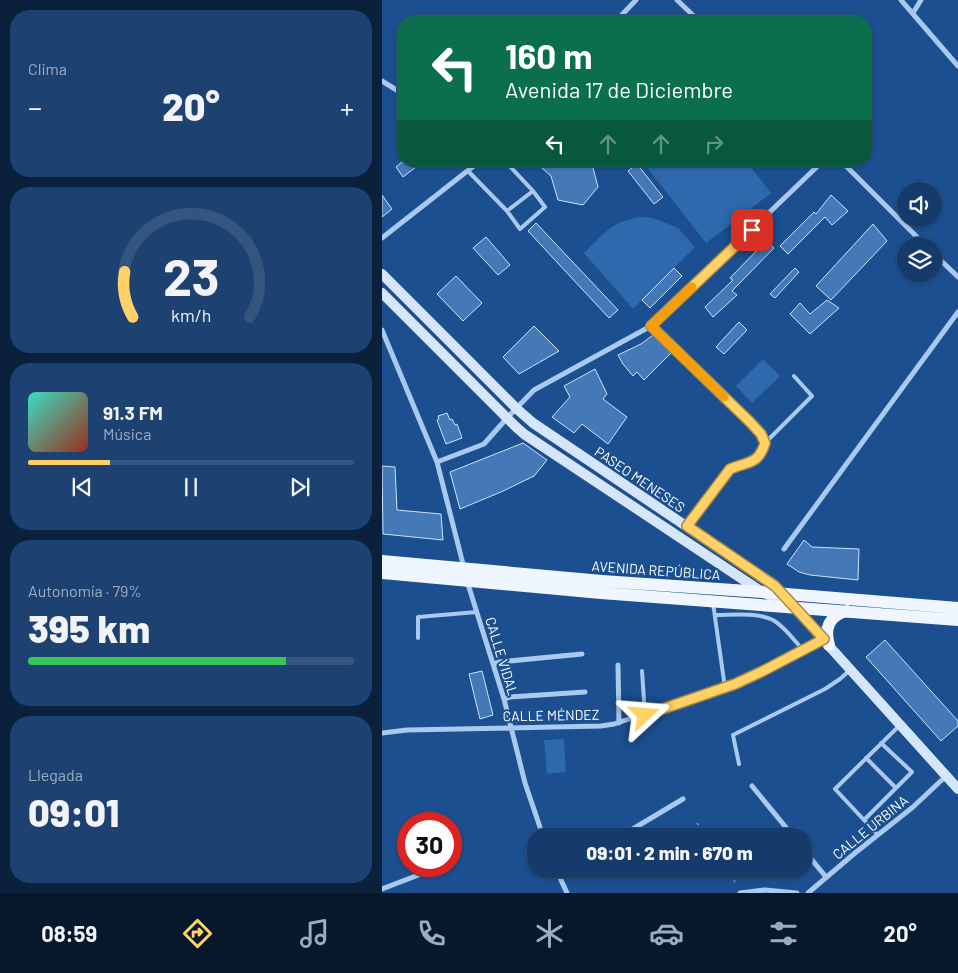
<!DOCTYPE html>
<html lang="es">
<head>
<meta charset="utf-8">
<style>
	:root { --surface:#143b6b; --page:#1d4271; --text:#f1f3f6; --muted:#9dadc1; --line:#33557e; --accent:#ffd166 }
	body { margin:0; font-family:Barlow,sans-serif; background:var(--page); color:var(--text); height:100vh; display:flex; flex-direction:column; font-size:19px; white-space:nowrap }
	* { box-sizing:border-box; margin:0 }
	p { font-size:16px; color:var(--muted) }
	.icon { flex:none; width:28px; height:28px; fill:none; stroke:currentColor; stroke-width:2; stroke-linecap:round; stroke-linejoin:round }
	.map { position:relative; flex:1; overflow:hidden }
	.details { display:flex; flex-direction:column; gap:10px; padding:10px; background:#0b203b; width:382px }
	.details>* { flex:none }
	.hud { position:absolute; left:15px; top:15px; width:475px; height:152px; border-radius:20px; box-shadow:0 1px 4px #0004,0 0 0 1px var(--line); background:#0b6e4f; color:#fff; overflow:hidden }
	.fabs { position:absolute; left:515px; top:182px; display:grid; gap:10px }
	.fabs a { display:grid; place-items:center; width:45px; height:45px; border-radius:50%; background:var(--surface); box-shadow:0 1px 4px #0004,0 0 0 1px var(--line); font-size:25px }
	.speed { position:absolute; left:15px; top:812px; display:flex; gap:10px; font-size:25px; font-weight:700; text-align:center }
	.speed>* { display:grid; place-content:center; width:65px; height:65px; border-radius:50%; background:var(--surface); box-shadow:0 1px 4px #0004,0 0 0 1px var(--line); line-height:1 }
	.speed .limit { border:8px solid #d22; background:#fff; color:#111 }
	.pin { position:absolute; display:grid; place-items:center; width:42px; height:42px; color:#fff; margin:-21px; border-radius:10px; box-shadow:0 2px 8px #0006 }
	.me { position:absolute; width:55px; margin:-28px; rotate:71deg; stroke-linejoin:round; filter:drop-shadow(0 0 4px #0008) }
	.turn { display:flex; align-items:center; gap:18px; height:105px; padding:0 25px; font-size:22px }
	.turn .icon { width:65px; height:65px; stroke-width:2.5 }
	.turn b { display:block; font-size:35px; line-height:42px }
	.lanes { display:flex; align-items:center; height:48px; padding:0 25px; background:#0003; justify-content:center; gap:25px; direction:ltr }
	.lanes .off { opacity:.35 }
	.big { font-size:38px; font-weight:800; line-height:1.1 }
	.details .card { flex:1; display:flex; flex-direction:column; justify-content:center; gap:8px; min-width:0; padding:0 18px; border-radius:20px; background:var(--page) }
	.details .dial { align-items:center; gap:0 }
	.dial svg { height:130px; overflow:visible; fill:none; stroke:var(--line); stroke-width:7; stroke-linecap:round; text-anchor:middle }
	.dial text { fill:var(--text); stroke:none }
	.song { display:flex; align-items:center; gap:15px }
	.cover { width:60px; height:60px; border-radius:8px; background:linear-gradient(135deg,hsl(170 70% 55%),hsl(10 70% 35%)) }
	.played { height:5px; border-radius:2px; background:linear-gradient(90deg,var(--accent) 25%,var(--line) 25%) }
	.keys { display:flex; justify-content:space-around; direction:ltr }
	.heat { display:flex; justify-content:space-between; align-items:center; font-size:28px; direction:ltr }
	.charge { height:8px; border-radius:4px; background:linear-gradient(90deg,#34c759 79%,var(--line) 0) }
	.trip { position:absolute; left:145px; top:828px; width:285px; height:50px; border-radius:20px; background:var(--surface); box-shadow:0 1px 4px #0004,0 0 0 1px var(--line); font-weight:800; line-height:50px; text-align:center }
	.tab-bar { display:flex; height:80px; justify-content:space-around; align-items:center; background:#08182b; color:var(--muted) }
	.tab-bar .icon { width:35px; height:35px }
	.tab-bar .on { color:var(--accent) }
	.tab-bar b { font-size:22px; color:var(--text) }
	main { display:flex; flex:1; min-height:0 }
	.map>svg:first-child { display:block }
</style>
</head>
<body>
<main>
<section class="details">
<div class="card"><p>Clima</p>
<div class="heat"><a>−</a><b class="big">20°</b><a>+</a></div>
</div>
<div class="card dial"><svg viewBox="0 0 100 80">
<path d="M14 69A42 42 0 1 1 86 69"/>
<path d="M14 69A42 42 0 0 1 9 41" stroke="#ffd166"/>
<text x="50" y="56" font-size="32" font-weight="700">23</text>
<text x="50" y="72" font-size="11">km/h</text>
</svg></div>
<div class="card">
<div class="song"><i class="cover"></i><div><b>91.3 FM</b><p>Música</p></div></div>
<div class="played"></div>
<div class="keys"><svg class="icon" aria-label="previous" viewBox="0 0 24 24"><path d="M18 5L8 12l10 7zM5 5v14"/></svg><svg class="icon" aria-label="pause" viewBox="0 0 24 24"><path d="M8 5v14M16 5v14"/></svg><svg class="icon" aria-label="next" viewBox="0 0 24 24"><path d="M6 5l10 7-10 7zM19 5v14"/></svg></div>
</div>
<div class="card"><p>Autonomía · 79%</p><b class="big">395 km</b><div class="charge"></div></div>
<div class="card"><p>Llegada</p><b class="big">09:01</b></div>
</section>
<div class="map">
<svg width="576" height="893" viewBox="0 0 576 893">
	<rect width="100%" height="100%" fill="#1b4f8f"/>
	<!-- green -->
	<path fill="#2e69ad" d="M260 161H364L389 193 324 243Z
		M263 217 274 219 296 228 313 247 251 309 202 253C221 234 233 218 263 217Z
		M381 359 398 376 370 403 354 386Z
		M182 739 184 772 165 774 162 740Z"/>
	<!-- building -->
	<path fill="#4478b7" stroke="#cfe3fa" d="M21 161H30L34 167 21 177 14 167Z
		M152 161H200L210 164 216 187 201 205 176 200 169 176Z
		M255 164 281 197 272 204 246 171Z
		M0 195 10 209 0 217Z
		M449 195 466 211 450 225 443 217 406 254 398 246 432 212 434 214Z
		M154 223 236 310 227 318 146 231Z
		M491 224 505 241 449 300 434 286Z
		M104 237 128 265 116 275 91 248Z
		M384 241 392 248 350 291 355 295 331 317 323 307 351 280 348 278Z
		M292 268 300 276 268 308 260 300Z
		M413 268 417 272 393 298 388 294Z
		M74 276 100 303 81 321 55 294Z
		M445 300 457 308 428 334 408 314 418 303 428 314Z
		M357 322 365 330 342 354 334 347Z
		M152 326 177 351 137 374 121 357Z
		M271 335 290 352 262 380 255 372 251 376 241 364 236 355 259 344Z
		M213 369 225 394 221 399 245 417 226 444 200 424 192 433 170 417 188 397 182 386Z
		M65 413 68 420 70 419 73 425 75 424 80 438 64 444 55 420 57 419 56 416Z
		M141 443 165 460 152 476 119 492 78 509 68 472Z
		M0 466 13 467 15 510 59 514 61 540 1 534Z
		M422 540 430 547 477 549 476 580 428 575 417 572 405 564Z
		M503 640 576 721V726L559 741 484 657Z
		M100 671 111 715 98 719 87 674Z"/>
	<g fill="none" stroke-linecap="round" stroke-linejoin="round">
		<!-- path -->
		<path stroke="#a9c9ee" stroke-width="1" stroke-dasharray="2.5 4" stroke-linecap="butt" d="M315 823 324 836
			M345 869 355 885"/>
		<!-- lane -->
		<path stroke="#a9c9ee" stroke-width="4" d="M86 171 125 211 138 229 163 207 151 191 123 161
			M125 211 151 191
			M383 443 430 396 412 376
			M331 603 343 688
			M333 615C351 615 374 612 391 620 403 627 412 640 421 650
			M36 638V617L95 612
			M260 671 263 715
			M484 758 514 788
			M357 764 351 735 443 689 458 679 467 671
			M482 820 530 772 499 743
			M496 835 453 789 517 726"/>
		<!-- street -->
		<path stroke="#a9c9ee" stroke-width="5" d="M295 0 317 21
			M519 0 576 66
			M531 13 539 0
			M234 21 254 0
			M0 81 21 94
			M459 161 544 246
			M0 238 98 161
			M551 253 576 277
			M269 326 369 422 379 434 383 443C375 465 367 461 348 469L305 527
			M0 330 55 462 82 568
			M55 462 102 444 125 418 152 390 269 326 441 161
			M402 549 576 312
			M85 581 122 699 143 783 161 836
			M111 664 117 662 200 654
			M236 665 237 723
			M122 699 128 697 203 692
			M0 733 25 730 219 726 232 724 353 684 379 672 441 640
			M370 786 411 836
			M239 836 301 799
			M421 849 444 877
			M174 869 185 893
			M176 873 183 869
			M0 889 60 866
			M358 893 383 890 415 893
			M426 893 473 853 531 807 564 776"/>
		<!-- secondary -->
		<path stroke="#d6e6fa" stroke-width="10" d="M0 274 135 409 151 423 393 586 576 789
			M0 293 133 426 142 434 380 592 409 605"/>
		<!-- primary -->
		<path stroke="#f0f6ff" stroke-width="12" d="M0 561 220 581 380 592 576 608
			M0 573 219 593 576 620
			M447 645C442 629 447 615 465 611"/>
	</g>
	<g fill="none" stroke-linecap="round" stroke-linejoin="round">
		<defs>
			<path id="route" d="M263 715 353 684 379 672 442 639 393 586 305 526 348 469C367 461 376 465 383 443L379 434 368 422 269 326 370 230"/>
		</defs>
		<!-- route casing -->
		<use href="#route" stroke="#a68842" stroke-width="12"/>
		<!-- route -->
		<use href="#route" stroke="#ffd166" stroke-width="9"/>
		<!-- slow -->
		<path stroke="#f59e0b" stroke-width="9" d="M310 287 269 326 342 397"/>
	</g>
	<g text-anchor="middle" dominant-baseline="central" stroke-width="4" stroke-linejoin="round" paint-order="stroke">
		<!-- street labels -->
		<g font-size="14" fill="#fff" stroke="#1b4f8f">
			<text transform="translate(258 479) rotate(34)">PASEO MENESES</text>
			<text transform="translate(274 570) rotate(4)">AVENIDA REPÚBLICA</text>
			<text transform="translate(120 656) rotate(73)">CALLE VIDAL</text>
			<text transform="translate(169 715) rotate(-1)">CALLE MÉNDEZ</text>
			<text transform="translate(488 827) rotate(-39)">CALLE URBINA</text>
		</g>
	</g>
</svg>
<div class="fabs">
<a><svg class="icon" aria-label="sound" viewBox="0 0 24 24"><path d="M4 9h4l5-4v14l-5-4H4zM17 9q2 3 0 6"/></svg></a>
<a><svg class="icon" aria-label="layers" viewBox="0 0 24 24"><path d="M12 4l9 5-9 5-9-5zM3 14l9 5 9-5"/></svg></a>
</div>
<div class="speed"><div class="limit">30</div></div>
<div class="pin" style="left:370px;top:230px;background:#d93025"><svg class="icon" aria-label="arrive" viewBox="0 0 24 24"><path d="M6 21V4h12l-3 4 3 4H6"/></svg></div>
<svg class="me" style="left:263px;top:715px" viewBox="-20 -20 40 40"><path d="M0-17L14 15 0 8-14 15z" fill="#ffd166" stroke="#fff" stroke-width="4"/></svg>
<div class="trip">09:01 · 2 min · 670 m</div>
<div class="hud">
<div class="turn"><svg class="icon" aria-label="left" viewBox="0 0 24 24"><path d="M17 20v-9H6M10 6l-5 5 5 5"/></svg><div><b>160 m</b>Avenida 17 de Diciembre</div></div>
<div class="lanes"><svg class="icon" aria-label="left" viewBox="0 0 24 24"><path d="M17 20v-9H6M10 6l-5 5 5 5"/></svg><svg class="icon off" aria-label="ahead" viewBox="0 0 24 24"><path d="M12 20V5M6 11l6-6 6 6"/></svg><svg class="icon off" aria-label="ahead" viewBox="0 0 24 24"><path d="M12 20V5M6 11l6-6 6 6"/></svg><svg class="icon off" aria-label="right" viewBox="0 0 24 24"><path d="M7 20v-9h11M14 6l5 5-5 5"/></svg></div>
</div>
</div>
</main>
<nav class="tab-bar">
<b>08:59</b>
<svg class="icon on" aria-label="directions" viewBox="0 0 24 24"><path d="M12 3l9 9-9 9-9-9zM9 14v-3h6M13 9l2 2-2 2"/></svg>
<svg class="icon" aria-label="music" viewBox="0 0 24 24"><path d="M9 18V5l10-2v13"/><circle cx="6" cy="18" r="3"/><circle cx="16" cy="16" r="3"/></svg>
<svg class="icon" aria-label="phone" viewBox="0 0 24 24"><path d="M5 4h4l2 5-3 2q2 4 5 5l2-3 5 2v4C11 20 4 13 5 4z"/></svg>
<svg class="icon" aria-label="climate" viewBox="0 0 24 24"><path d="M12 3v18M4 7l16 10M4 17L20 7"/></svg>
<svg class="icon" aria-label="car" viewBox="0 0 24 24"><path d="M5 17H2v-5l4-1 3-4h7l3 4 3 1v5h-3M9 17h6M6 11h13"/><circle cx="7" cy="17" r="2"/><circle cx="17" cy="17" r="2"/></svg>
<svg class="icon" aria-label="filters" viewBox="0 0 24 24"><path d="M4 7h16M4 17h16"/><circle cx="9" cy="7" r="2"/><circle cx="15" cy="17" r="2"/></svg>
<b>20°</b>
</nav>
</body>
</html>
